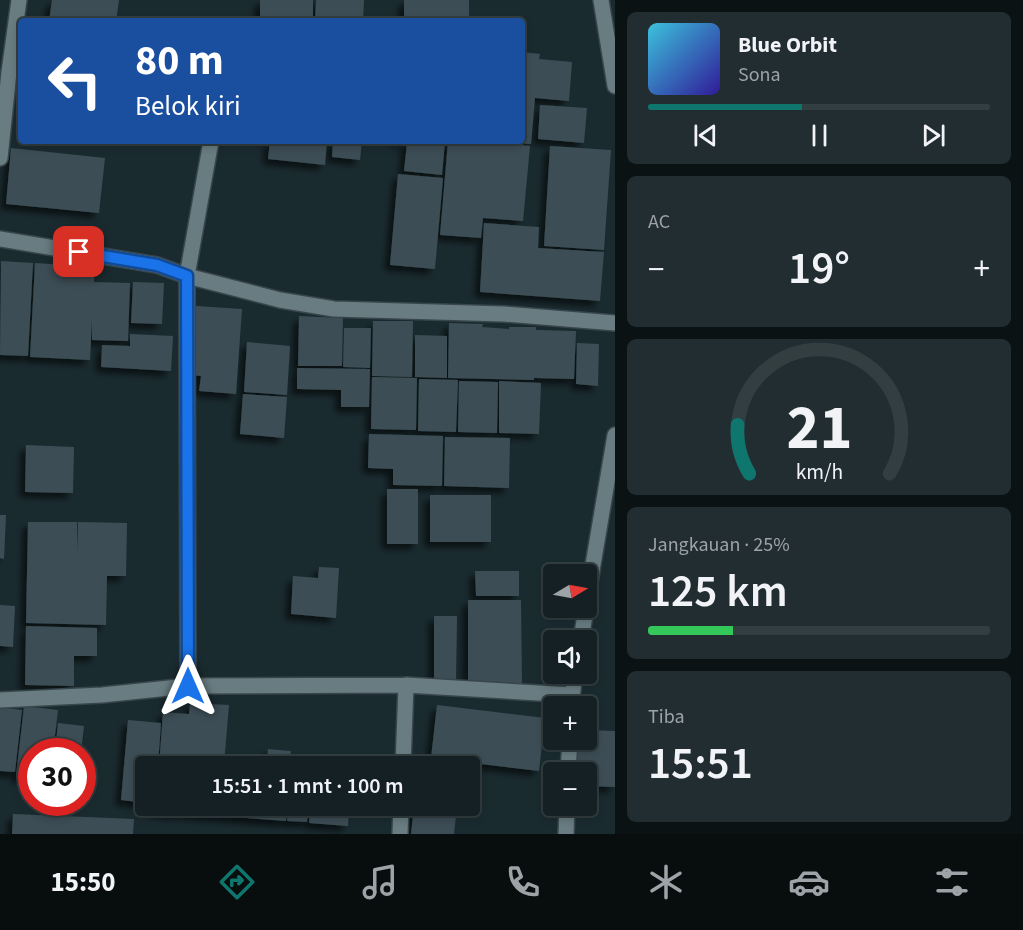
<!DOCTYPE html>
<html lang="id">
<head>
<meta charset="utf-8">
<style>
	:root { --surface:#142024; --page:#212d31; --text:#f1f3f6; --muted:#9da3a6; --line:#333e41; --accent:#0f766e }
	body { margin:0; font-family:"Source Sans 3",sans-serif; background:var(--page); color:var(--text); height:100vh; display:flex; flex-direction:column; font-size:22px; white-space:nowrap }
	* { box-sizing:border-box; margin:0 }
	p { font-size:20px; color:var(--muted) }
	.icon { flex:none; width:33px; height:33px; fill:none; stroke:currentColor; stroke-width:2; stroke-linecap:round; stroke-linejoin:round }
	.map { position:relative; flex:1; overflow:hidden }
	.details { display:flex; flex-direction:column; gap:12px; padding:12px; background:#0b1214; width:408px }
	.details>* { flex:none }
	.top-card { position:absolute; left:18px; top:18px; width:507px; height:126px; border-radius:6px; box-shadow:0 3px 9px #0003,0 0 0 2px var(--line); background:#1a4fa0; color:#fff; overflow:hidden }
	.needle { width:39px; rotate:80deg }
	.fabs { position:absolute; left:543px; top:564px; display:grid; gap:12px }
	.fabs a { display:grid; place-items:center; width:54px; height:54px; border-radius:6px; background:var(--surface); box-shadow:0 3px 9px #0003,0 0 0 2px var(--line); font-size:30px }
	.speed { position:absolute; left:18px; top:738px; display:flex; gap:12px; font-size:30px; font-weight:700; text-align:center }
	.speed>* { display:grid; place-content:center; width:78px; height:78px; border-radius:50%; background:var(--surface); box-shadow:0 3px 9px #0003,0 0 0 2px var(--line); line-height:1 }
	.speed .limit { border:9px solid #d22; background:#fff; color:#111 }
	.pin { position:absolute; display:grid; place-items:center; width:51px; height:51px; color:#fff; margin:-26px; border-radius:12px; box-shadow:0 3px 9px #0006 }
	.me { position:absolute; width:66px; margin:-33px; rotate:0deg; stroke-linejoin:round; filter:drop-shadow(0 0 4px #0008) }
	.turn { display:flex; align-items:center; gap:21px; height:126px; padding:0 18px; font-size:27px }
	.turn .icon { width:78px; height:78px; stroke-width:2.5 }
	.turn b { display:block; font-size:42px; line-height:51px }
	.big { font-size:45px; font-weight:600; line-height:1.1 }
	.details .card { flex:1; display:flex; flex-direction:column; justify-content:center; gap:9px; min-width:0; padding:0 21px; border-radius:9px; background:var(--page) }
	.details .dial { align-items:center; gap:0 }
	.dial svg { height:156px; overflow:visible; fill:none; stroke:var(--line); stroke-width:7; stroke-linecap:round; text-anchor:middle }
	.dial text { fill:var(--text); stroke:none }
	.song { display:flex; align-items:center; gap:18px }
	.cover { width:72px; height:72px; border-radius:9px; background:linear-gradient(135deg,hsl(190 70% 55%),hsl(250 70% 35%)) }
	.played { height:6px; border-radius:3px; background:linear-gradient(90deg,var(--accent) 45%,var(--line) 45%) }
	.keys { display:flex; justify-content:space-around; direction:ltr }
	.heat { display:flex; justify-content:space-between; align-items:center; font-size:33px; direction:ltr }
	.charge { height:9px; border-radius:4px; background:linear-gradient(90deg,#34c759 25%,var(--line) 0) }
	.trip { position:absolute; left:135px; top:756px; width:345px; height:60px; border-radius:6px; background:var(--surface); box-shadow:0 3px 9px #0003,0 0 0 2px var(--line); font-weight:600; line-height:60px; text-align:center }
	.tabs { display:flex; height:96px; justify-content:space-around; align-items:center; background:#080d0e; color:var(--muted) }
	.tabs .icon { width:42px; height:42px }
	.tabs .on { color:var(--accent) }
	.tabs b { font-size:27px; color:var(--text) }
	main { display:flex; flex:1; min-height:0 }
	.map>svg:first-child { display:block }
</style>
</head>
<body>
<main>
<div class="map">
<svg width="615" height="834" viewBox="0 0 615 834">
	<defs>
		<filter id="shadow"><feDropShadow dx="-5.5" dy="5.5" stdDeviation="3" flood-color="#0009"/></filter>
	</defs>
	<rect width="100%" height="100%" fill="#1a2b30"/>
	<!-- building -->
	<path fill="#3c4e54" filter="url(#shadow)" d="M52 0H119L116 21H49Z
		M260 0H313V21H260Z
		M316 0H364L363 21H315Z
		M404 0H469V21L404 19Z
		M522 52 540 54 539 59 572 62 569 101 535 98 531 144 513 143V141H522Z
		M540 105 587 108 584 143 538 139Z
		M270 141H327L325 165 268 159Z
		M333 141H362L360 160 332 157Z
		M397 141H445L442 175 404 171 407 143H396Z
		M448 141H477L530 146 523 221 483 218 481 238 440 235Z
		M550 146 611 150 604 250 544 246Z
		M11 148 105 158 99 213 6 204Z
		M398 174 443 178 435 269 390 265Z
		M484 223 539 227 538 248 604 252 600 301 480 292Z
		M1 261 33 263 28 356 0 355Z
		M35 263 95 267 94 282 130 283 128 341 92 340V319L90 360 30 357Z
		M133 282 164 283 162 324 131 323Z
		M196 306 242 309 236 394 199 391 201 376 191 375Z
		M299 316 343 318 342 366H298Z
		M373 321H413L412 377 372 376Z
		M449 323 483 324 482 327 509 329V327H536V330L576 331 574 379 534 378V380L448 378Z
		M344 328H371L370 368 343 367Z
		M130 334 173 336 171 371 101 367 102 345 130 346Z
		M415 335 447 336V378L415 377Z
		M247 342 290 346 287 395 244 392Z
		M577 343 599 344 598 386 576 384Z
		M297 368 370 369 369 407H341V390L297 389Z
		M372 377 417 378 416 430 371 429Z
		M419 379 458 380 456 432 418 431Z
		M459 381 498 382 497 433 458 432Z
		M499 381 541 383 539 434 499 433Z
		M243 394 287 397 284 438 240 434Z
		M369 434 443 436 442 486 393 485V469L368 468Z
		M445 437 510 438 509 488 444 486Z
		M26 445 74 447 73 493 25 492Z
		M387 489H418V544H387Z
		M430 495H491V542H430Z
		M0 515H6L4 559 0 558Z
		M28 522H77V554L78 522 127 523 126 576H107L106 625 26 623Z
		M319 567 339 568 336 618 291 614 293 576 318 578Z
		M475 571H519V596H476Z
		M468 600H521L522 684H468Z
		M0 605 15 606 13 647 0 646Z
		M434 616H457L456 679H434Z
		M26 626 97 628V656H74V686L25 685Z
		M190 703 229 705 224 764 237 765V766H159L163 712 189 714Z
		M437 705 545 718 539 771 431 758Z
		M24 706 58 710 53 752H32V778L16 776Z
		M0 707 22 710 15 772 0 771Z
		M128 720 161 723 158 766H146V803L121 800Z
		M58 723 84 726 81 752H55Z
		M586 730 615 731V787L586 786V772H577V740H586Z
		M268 749 291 751 290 761 340 765V766H267Z
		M419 760 463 765V766H418Z
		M156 806H181V814L155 811Z
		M182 806H287L286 821 182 813Z
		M288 806H309L307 822 287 821Z
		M310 806H349L348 826 309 823Z
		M414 806H457L454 834H411Z
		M13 814 134 819 133 834H12Z"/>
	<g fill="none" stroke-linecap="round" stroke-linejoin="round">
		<defs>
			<path id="minor" d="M601 0 615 86
				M0 158 9 72 19 0
				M0 239 157 265 187 276 280 300 334 309 504 314 615 323
				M586 606 615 435
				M581 640 586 608
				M188 686 187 276 211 141
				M0 700 102 695 188 686 406 685 572 695
				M571 706 575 674
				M403 766 406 685
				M568 772 570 740
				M400 834 401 806
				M566 834 567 806"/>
		</defs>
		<!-- minor casing -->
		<use href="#minor" stroke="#38464b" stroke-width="18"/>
		<!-- minor -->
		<use href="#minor" stroke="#687c81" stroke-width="15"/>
	</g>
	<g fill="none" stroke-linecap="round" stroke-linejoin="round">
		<defs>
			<path id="route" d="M79 252 157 265 187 276 188 686"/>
		</defs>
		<!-- route casing -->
		<use href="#route" stroke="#114b97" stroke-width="15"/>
		<!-- route -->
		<use href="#route" stroke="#1a73e8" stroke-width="10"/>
	</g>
</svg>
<div class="fabs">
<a><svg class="needle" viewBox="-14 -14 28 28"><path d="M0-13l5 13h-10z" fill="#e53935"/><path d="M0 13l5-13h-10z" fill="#9da3a6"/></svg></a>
<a><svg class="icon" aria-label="sound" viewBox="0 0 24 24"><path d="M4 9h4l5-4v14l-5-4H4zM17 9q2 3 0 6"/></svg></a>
<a>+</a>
<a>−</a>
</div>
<div class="speed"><div class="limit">30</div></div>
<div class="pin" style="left:79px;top:252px;background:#d93025"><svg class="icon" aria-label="arrive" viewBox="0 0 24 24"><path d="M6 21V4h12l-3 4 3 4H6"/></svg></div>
<svg class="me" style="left:188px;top:686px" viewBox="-20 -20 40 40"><path d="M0-17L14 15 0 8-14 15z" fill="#1a73e8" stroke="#fff" stroke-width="4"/></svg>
<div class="trip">15:51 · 1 mnt · 100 m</div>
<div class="top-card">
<div class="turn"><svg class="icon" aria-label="left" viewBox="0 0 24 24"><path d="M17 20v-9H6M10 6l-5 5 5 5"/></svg><div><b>80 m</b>Belok kiri</div></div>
</div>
</div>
<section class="details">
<div class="card">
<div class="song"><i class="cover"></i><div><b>Blue Orbit</b><p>Sona</p></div></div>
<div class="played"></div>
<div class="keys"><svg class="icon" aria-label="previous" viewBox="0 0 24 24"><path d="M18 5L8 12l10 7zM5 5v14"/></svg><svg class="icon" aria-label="pause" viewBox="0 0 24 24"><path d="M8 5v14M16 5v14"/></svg><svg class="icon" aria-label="next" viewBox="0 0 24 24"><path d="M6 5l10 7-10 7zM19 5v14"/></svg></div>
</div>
<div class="card"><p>AC</p>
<div class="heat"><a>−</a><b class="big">19°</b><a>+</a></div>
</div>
<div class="card dial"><svg viewBox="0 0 100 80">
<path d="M14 69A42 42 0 1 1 86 69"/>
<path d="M14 69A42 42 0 0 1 8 44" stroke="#0f766e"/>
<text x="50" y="56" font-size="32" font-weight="700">21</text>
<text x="50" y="72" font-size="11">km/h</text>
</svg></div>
<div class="card"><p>Jangkauan · 25%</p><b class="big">125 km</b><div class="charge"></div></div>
<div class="card"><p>Tiba</p><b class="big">15:51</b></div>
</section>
</main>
<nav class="tabs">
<b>15:50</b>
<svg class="icon on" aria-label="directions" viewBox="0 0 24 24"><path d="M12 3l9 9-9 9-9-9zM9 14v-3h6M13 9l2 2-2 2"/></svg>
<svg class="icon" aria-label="music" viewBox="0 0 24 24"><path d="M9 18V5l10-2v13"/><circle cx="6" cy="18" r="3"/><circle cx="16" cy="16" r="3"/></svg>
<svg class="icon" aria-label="phone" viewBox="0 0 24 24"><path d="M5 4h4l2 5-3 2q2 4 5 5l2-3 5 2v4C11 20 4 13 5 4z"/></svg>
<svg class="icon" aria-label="climate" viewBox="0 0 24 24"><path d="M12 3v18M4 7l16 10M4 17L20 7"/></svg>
<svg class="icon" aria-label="car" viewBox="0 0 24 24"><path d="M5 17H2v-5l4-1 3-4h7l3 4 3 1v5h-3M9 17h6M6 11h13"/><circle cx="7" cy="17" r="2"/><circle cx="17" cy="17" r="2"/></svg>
<svg class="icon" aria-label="filters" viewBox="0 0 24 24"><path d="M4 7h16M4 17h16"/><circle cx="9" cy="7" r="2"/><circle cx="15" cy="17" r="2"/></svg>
</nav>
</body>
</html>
